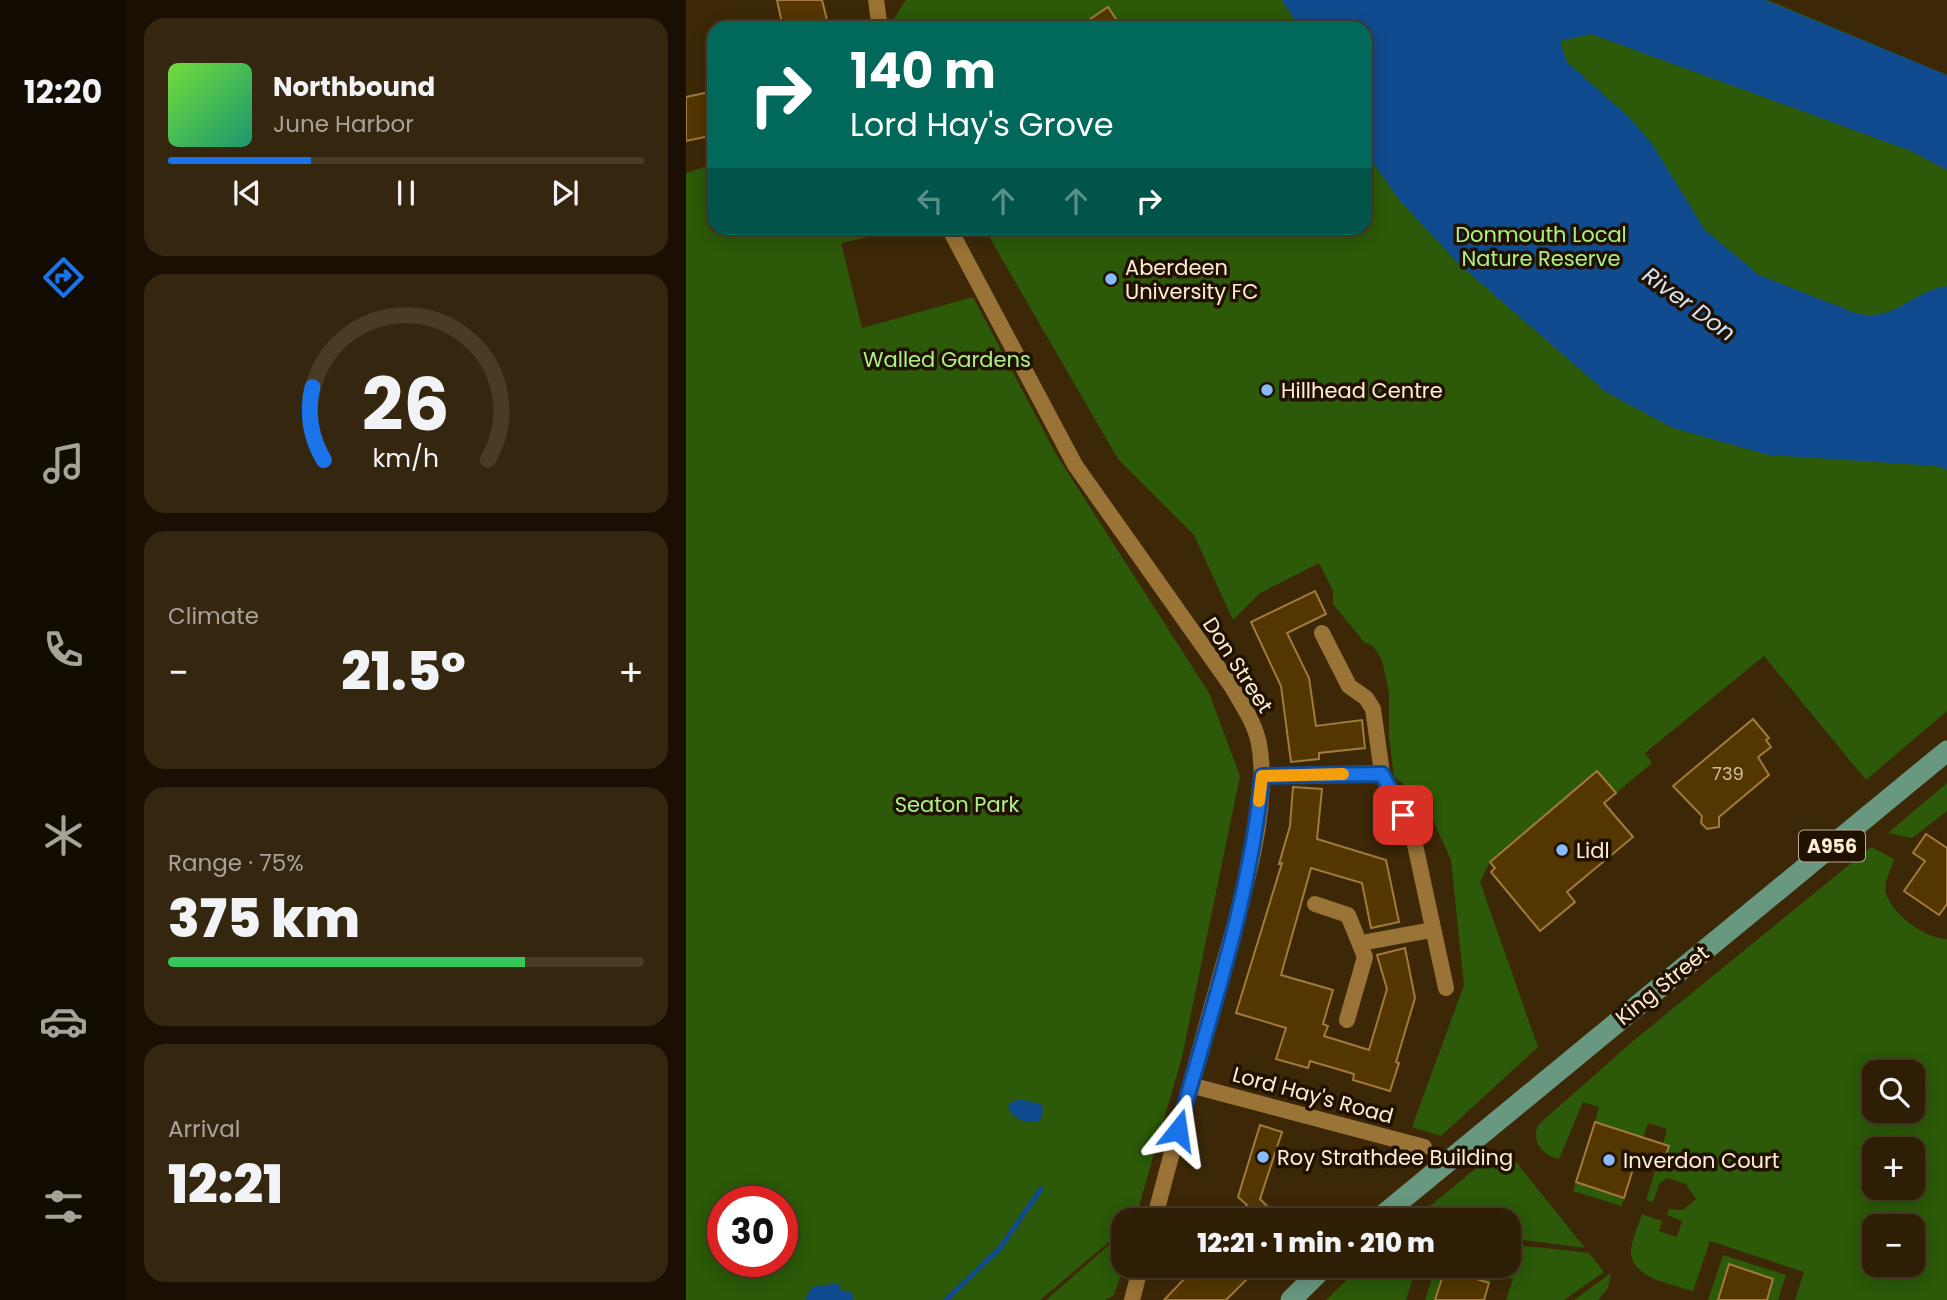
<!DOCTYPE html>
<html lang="en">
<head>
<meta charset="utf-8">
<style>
	:root { --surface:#2d1e05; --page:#35270f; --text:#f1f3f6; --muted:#a7a29a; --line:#483c27; --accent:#1a73e8 }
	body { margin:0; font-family:Poppins,sans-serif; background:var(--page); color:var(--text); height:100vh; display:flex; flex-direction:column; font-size:26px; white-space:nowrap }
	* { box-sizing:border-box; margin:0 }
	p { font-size:23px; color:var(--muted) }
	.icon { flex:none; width:38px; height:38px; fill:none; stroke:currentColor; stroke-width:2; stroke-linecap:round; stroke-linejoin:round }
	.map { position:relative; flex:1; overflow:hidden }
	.drawer { display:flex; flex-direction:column; gap:18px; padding:18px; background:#191003; width:560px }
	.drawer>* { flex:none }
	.banner { position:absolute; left:21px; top:21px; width:665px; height:214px; border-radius:21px; box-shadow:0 4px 18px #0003,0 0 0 2px var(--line); background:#00695c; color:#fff; overflow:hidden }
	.tools { position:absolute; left:1176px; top:1060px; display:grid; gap:14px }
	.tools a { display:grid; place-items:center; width:63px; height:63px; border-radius:14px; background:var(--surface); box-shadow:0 4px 18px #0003,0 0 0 2px var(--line); font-size:35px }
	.speed { position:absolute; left:21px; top:1186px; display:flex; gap:14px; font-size:35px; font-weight:700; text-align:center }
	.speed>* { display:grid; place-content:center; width:91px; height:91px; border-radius:50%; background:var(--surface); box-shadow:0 4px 18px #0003,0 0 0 2px var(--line); line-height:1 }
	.speed .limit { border:10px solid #d22; background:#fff; color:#111 }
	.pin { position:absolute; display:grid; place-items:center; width:60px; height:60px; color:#fff; margin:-30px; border-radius:14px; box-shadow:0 4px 10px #0006 }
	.me { position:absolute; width:77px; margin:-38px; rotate:15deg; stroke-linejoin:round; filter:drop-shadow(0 0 5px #0008) }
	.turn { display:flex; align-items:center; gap:24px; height:147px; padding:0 28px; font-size:32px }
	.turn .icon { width:91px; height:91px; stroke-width:2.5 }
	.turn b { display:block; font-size:49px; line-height:60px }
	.lanes { display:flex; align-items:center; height:66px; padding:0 28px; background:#0003; justify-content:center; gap:35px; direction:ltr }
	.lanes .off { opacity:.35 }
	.big { font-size:52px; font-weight:800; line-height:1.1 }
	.drawer .widget { flex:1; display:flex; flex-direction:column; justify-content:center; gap:10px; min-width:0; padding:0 24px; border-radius:21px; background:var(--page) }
	.drawer .dial { align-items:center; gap:0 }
	.dial svg { height:182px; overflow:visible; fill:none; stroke:var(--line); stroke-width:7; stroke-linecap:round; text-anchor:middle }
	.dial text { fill:var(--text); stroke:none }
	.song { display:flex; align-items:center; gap:21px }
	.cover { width:84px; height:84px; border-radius:10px; background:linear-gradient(135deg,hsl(100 70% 55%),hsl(160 70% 35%)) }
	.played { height:7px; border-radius:4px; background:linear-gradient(90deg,var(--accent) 30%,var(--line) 30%) }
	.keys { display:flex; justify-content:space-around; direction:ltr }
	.heat { display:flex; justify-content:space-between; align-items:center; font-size:38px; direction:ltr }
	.charge { height:10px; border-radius:5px; background:linear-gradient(90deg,#34c759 75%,var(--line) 0) }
	.trip { position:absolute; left:425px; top:1208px; width:410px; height:70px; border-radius:21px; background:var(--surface); box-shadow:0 4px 18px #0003,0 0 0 2px var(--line); font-weight:800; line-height:70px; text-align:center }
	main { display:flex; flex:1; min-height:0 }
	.menu { display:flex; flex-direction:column; width:126px; justify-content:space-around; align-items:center; background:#120c02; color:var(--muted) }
	.menu .icon { width:49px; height:49px }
	.menu .selected { color:var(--accent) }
	.menu b { font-size:32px; color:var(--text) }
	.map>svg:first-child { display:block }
</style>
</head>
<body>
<main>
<nav class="menu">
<b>12:20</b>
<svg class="icon selected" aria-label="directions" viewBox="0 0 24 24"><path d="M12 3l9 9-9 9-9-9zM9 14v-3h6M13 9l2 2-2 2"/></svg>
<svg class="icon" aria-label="music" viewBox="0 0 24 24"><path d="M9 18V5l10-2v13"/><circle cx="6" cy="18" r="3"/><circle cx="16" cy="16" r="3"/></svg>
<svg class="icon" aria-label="phone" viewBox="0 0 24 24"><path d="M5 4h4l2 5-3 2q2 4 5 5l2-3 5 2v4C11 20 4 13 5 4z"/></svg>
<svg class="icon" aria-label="climate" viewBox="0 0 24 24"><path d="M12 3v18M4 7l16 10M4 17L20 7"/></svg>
<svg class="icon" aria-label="car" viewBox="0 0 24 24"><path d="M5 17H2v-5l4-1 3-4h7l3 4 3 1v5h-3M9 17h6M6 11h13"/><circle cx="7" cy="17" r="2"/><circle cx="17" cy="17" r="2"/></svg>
<svg class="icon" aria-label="filters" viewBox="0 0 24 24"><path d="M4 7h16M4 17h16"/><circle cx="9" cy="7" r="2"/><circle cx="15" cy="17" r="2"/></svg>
</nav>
<section class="drawer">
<div class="widget">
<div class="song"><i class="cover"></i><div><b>Northbound</b><p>June Harbor</p></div></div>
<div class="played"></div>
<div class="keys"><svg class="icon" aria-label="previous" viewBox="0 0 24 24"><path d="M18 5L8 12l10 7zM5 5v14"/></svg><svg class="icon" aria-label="pause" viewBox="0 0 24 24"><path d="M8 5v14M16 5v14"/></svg><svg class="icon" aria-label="next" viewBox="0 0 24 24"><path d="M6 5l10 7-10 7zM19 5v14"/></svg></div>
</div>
<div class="widget dial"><svg viewBox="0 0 100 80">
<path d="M14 69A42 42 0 1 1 86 69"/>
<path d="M14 69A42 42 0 0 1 9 37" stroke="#1a73e8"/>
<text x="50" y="56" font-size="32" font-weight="700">26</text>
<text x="50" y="72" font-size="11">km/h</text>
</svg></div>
<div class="widget"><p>Climate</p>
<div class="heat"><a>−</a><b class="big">21.5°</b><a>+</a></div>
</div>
<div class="widget"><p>Range · 75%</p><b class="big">375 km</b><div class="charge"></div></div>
<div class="widget"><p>Arrival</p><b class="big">12:21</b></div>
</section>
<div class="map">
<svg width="1261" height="1300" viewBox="0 0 1261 1300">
	<rect width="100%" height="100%" fill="#3c2807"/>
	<!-- green -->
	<path fill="#2c5a08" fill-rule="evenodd" d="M220 0H1082L1261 75V711L1180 780 1078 656 959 753 966 763 930 793 910 771 804 862 794 882 852 1047 755 1136 726 1127 778 985 765 860 737 798 708 777 703 736V693L696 660 687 646 678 642 647 604V591L633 563 574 593 547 620 508 535 432 459 298 228H679V28H202Z
		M28 164V228H221L155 243 176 328 287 297 370 454 523 693 554 776 496 1057 449 1220H438L437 1230 354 1300H0V173ZM37 1202H96V1262H37Z
		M1261 783V811L1226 838 1202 833Z
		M1185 847 1208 859C1205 871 1196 883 1201 896 1209 916 1240 939 1261 939V1300H1109L1118 1272 1024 1241 1007 1291C988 1285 945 1278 945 1252 945 1240 953 1225 956 1214L976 1221 973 1231 991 1237 996 1221 981 1215 983 1209 997 1210 1010 1199 1000 1184 981 1178 973 1184 967 1202 960 1200 972 1162 977 1164 983 1146 977 1144 981 1129 962 1123 957 1138 909 1122 913 1107 897 1102 873 1159C857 1155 845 1142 852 1125L947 1041ZM1188 1073H1227V1111H1188ZM1188 1150H1227V1188H1188ZM1188 1227H1227V1265H1188Z
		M810 1152H818L826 1157 899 1248 823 1238 822 1220 736 1219 733 1215Z
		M890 1182 938 1198 935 1206 887 1191Z
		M437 1233 438 1265 428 1295 419 1300H360Z
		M823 1244 903 1253 918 1272 878 1300H820L827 1279 813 1274 816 1265H822Z
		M1037 1255 1100 1275 1092 1300H1022Z
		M676 1265H731L720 1300H640Z
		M750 1265H810L803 1283 759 1269 749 1300H739Z
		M925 1273 922 1288 912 1300H888Z"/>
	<!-- water -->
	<path fill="#114b8f" d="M596 0H1079L1261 75V170L1225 151 905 34 874 41 881 62 943 117 966 144 1019 230 1073 275 1172 314C1211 321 1226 291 1261 286V470L1251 466 1083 455 987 428 920 392 774 265 714 201 679 151V28H614Z
		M332 1099 355 1104 357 1111 354 1121C340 1124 326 1120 322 1105Z
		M153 1283 154 1290 166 1292 167 1300H119L126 1287Z"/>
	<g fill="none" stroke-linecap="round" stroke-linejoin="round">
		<!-- stream -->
		<path stroke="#114b8f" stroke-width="5" d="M260 1300 314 1248 355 1189"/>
	</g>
	<!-- building -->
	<path fill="#533600" stroke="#a27a3e" stroke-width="2" d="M91 0H136L143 28H97Z
		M422 7 436 28H391Z
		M28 91V135L0 141V97Z
		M629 591 640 614 601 633 623 678 630 726 676 720 679 748 633 753V759L605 762 595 686 565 622Z
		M1067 719 1083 738 1080 740 1085 747 1072 757 1083 775 1033 817V827L1021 829 1015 823 1016 816 987 786Z
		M911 771 930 793 918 803 947 837 881 892 889 902 854 931 805 872 809 868 804 862Z
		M607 787 636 789 631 839 700 860 713 922 685 928 676 883 625 868 595 975 647 990 637 1024 642 1026 638 1036 683 1050 701 989 691 955 719 948 729 998 710 1062 713 1063 704 1091 667 1080 668 1074 624 1061 622 1068 590 1059 600 1028 550 1013 596 863 593 864 604 826Z
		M1240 834 1261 848V904L1253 915 1218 891 1239 861 1227 853Z
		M909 1122 983 1146 977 1164 951 1156 938 1198 890 1182Z
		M574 1125 596 1132 574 1199 595 1220H546L561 1205 552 1197Z
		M1043 1264 1087 1279 1081 1300H1032Z
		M522 1265H575L540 1300H478L503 1274 508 1279Z
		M759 1269 803 1283 798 1300H749Z"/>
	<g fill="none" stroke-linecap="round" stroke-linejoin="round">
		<!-- street -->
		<path stroke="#9a7336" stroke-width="16" d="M190 0 194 28
			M263 228 389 465 546 687C557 706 569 723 573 744 586 818 551 913 532 984 510 1062 489 1141 468 1220
			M636 633 663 686 680 698 687 709 696 773
			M575 776 696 773 728 840 760 988
			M629 904 662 915 679 957 661 1020
			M675 943 746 930
			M504 1085 738 1147
			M446 1300 455 1265"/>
		<!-- primary -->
		<path stroke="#689880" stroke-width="21" d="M691 1220 1261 751
			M605 1300 640 1265"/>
	</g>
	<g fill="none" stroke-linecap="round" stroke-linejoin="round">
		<defs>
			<path id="route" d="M492 1130C524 1014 565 896 576 776L696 774 717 815"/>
		</defs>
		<!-- route casing -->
		<use href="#route" stroke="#114b97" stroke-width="18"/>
		<!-- route -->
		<use href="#route" stroke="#1a73e8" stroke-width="12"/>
		<!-- slow -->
		<path stroke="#f59e0b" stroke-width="12" d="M573 801 576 776 657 774"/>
	</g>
	<!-- markers -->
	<g fill="#89bafc" stroke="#211100" stroke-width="2.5">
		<circle cx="425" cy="279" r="7"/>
		<circle cx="581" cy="390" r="7"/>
		<circle cx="876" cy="850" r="7"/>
		<circle cx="577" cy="1157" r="7"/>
		<circle cx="923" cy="1160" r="7"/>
	</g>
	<g text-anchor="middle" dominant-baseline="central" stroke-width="7" stroke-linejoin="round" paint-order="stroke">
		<!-- number labels -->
		<g font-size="18" fill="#d4bfa0">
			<text x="1042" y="773">739</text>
		</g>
		<!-- shield labels -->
		<rect fill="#211100" stroke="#bcab95" stroke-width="2" x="1113" y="830.5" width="66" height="31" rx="5"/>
		<g font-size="19" font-weight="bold" fill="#ffedd5">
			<text x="1146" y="846">A956</text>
		</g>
		<!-- park labels -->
		<g font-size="21" fill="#abf186" stroke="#211100">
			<text x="855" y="234">Donmouth Local<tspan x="855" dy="24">Nature Reserve</tspan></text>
			<text x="261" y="359">Walled Gardens</text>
			<text x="271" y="804">Seaton Park</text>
		</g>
		<!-- poi labels -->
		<g font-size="21" fill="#ffedd5" stroke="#211100" text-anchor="start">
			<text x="439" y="267">Aberdeen<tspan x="439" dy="24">University FC</tspan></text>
			<text x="595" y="390">Hillhead Centre</text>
			<text x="890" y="850">Lidl</text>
			<text x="591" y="1157">Roy Strathdee Building</text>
			<text x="937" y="1160">Inverdon Court</text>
		</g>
		<!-- street labels -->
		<g font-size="21" fill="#ffedd5" stroke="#211100">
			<text transform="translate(552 665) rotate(57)">Don Street</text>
			<text transform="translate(976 985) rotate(-39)">King Street</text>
			<text transform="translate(627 1095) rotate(15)">Lord Hay's Road</text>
		</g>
		<!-- water labels -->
		<g font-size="23" font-style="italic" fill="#d4e3f7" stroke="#211100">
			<text transform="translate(1003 304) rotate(36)">River Don</text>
		</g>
	</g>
</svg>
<div class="tools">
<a><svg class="icon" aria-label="search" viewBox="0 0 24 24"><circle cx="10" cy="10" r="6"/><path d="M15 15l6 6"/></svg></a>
<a>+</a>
<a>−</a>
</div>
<div class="speed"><div class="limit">30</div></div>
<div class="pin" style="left:717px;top:815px;background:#d93025"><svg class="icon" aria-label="arrive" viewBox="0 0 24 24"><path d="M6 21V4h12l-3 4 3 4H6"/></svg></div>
<svg class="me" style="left:492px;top:1130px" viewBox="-20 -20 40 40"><path d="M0-17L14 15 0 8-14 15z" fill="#1a73e8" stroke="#fff" stroke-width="4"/></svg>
<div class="trip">12:21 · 1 min · 210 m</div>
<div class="banner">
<div class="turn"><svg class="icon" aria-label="right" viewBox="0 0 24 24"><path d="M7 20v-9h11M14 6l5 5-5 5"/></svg><div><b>140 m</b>Lord Hay's Grove</div></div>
<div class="lanes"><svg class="icon off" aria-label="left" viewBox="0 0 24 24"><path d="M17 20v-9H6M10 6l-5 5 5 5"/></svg><svg class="icon off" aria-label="ahead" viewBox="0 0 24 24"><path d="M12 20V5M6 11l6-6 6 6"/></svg><svg class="icon off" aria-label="ahead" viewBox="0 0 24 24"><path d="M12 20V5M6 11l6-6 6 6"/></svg><svg class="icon" aria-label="right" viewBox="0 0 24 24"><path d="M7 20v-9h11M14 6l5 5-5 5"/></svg></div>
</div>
</div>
</main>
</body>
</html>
